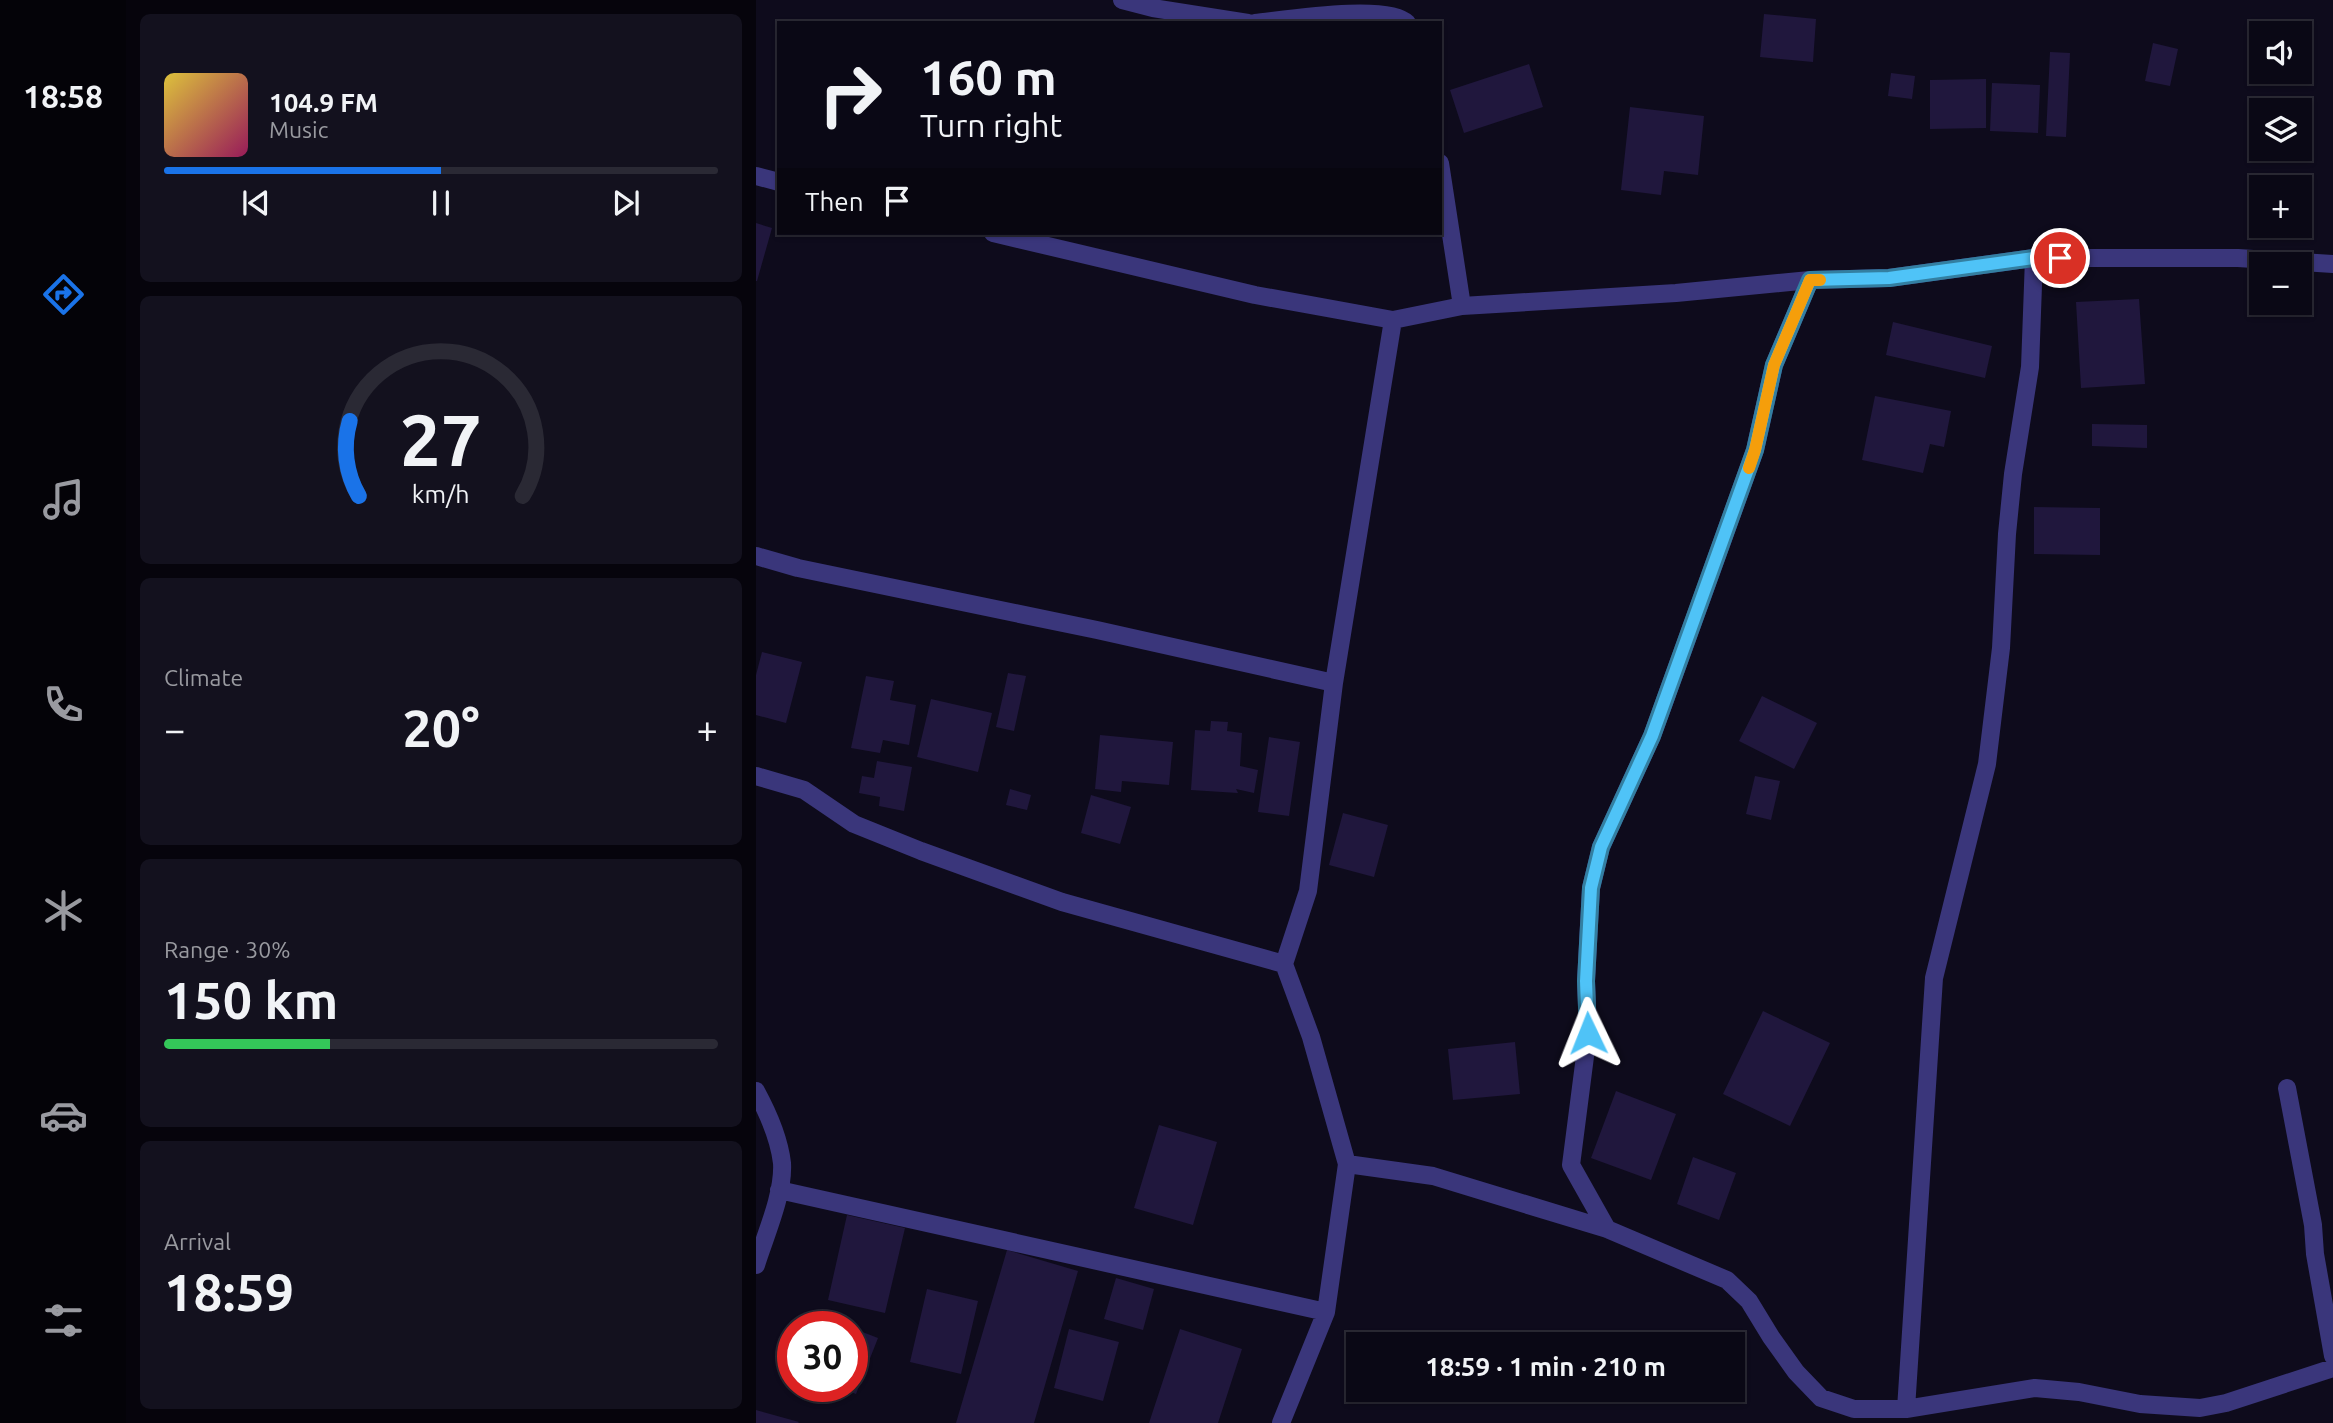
<!DOCTYPE html>
<html lang="en">
<head>
<meta charset="utf-8">
<style>
	:root { --surface:#0a0815; --page:#13111e; --text:#f1f3f6; --muted:#999aa0; --line:#2a2934; --accent:#1a73e8 }
	body { margin:0; font-family:Ubuntu,sans-serif; background:var(--page); color:var(--text); height:100vh; display:flex; flex-direction:column; font-size:26px; white-space:nowrap }
	* { box-sizing:border-box; margin:0 }
	p { font-size:23px; color:var(--muted) }
	.icon { flex:none; width:38px; height:38px; fill:none; stroke:currentColor; stroke-width:2; stroke-linecap:round; stroke-linejoin:round }
	.map { position:relative; flex:1; overflow:hidden }
	.panel { display:flex; flex-direction:column; gap:14px; padding:14px; background:#06040c; width:630px }
	.panel>* { flex:none }
	.guide { position:absolute; left:21px; top:21px; width:665px; height:214px; border-radius:0px; box-shadow:0 2px 5px #0004,0 0 0 2px var(--line); background:#0a0815; color:var(--text); overflow:hidden }
	.buttons { position:absolute; left:1493px; top:21px; display:grid; gap:14px }
	.buttons a { display:grid; place-items:center; width:63px; height:63px; border-radius:0px; background:var(--surface); box-shadow:0 2px 5px #0004,0 0 0 2px var(--line); font-size:35px }
	.speed { position:absolute; left:21px; top:1311px; display:flex; gap:14px; font-size:35px; font-weight:700; text-align:center }
	.speed>* { display:grid; place-content:center; width:91px; height:91px; border-radius:50%; background:var(--surface); box-shadow:0 2px 5px #0004,0 0 0 2px var(--line); line-height:1 }
	.speed .limit { border:10px solid #d22; background:#fff; color:#111 }
	.pin { position:absolute; display:grid; place-items:center; width:60px; height:60px; color:#fff; margin:-30px; border:4px solid #fff; border-radius:50%; box-shadow:0 2px 7px #0007 }
	.me { position:absolute; width:77px; margin:-38px; rotate:358deg; stroke-linejoin:round; filter:drop-shadow(0 0 5px #0008) }
	.turn { display:flex; align-items:center; gap:24px; height:147px; padding:0 28px; font-size:32px }
	.turn .icon { width:91px; height:91px; stroke-width:2.5 }
	.turn b { display:block; font-size:49px; line-height:60px }
	.then { display:flex; align-items:center; height:66px; padding:0 28px; background:#0003; gap:14px; font-size:26px }
	.big { font-size:52px; font-weight:600; line-height:1.1 }
	.panel .widget { flex:1; display:flex; flex-direction:column; justify-content:center; gap:10px; min-width:0; padding:0 24px; border-radius:10px; background:var(--page) }
	.panel .dial { align-items:center; gap:0 }
	.dial svg { height:182px; overflow:visible; fill:none; stroke:var(--line); stroke-width:7; stroke-linecap:round; text-anchor:middle }
	.dial text { fill:var(--text); stroke:none }
	.song { display:flex; align-items:center; gap:21px }
	.cover { width:84px; height:84px; border-radius:10px; background:linear-gradient(135deg,hsl(50 70% 55%),hsl(330 70% 35%)) }
	.played { height:7px; border-radius:4px; background:linear-gradient(90deg,var(--accent) 50%,var(--line) 50%) }
	.keys { display:flex; justify-content:space-around; direction:ltr }
	.heat { display:flex; justify-content:space-between; align-items:center; font-size:38px; direction:ltr }
	.charge { height:10px; border-radius:5px; background:linear-gradient(90deg,#34c759 30%,var(--line) 0) }
	.trip { position:absolute; left:590px; top:1332px; width:399px; height:70px; border-radius:0px; background:var(--surface); box-shadow:0 2px 5px #0004,0 0 0 2px var(--line); font-weight:600; line-height:70px; text-align:center }
	main { display:flex; flex:1; min-height:0 }
	.dock { display:flex; flex-direction:column; width:126px; justify-content:space-around; align-items:center; background:#040308; color:var(--muted) }
	.dock .icon { width:49px; height:49px }
	.dock .active { color:var(--accent) }
	.dock b { font-size:32px; color:var(--text) }
	.map>svg:first-child { display:block }
</style>
</head>
<body>
<main>
<nav class="dock">
<b>18:58</b>
<svg class="icon active" aria-label="directions" viewBox="0 0 24 24"><path d="M12 3l9 9-9 9-9-9zM9 14v-3h6M13 9l2 2-2 2"/></svg>
<svg class="icon" aria-label="music" viewBox="0 0 24 24"><path d="M9 18V5l10-2v13"/><circle cx="6" cy="18" r="3"/><circle cx="16" cy="16" r="3"/></svg>
<svg class="icon" aria-label="phone" viewBox="0 0 24 24"><path d="M5 4h4l2 5-3 2q2 4 5 5l2-3 5 2v4C11 20 4 13 5 4z"/></svg>
<svg class="icon" aria-label="climate" viewBox="0 0 24 24"><path d="M12 3v18M4 7l16 10M4 17L20 7"/></svg>
<svg class="icon" aria-label="car" viewBox="0 0 24 24"><path d="M5 17H2v-5l4-1 3-4h7l3 4 3 1v5h-3M9 17h6M6 11h13"/><circle cx="7" cy="17" r="2"/><circle cx="17" cy="17" r="2"/></svg>
<svg class="icon" aria-label="filters" viewBox="0 0 24 24"><path d="M4 7h16M4 17h16"/><circle cx="9" cy="7" r="2"/><circle cx="15" cy="17" r="2"/></svg>
</nav>
<section class="panel">
<div class="widget">
<div class="song"><i class="cover"></i><div><b>104.9 FM</b><p>Music</p></div></div>
<div class="played"></div>
<div class="keys"><svg class="icon" aria-label="previous" viewBox="0 0 24 24"><path d="M18 5L8 12l10 7zM5 5v14"/></svg><svg class="icon" aria-label="pause" viewBox="0 0 24 24"><path d="M8 5v14M16 5v14"/></svg><svg class="icon" aria-label="next" viewBox="0 0 24 24"><path d="M6 5l10 7-10 7zM19 5v14"/></svg></div>
</div>
<div class="widget dial"><svg viewBox="0 0 100 80">
<path d="M14 69A42 42 0 1 1 86 69"/>
<path d="M14 69A42 42 0 0 1 10 36" stroke="#1a73e8"/>
<text x="50" y="56" font-size="32" font-weight="700">27</text>
<text x="50" y="72" font-size="11">km/h</text>
</svg></div>
<div class="widget"><p>Climate</p>
<div class="heat"><a>−</a><b class="big">20°</b><a>+</a></div>
</div>
<div class="widget"><p>Range · 30%</p><b class="big">150 km</b><div class="charge"></div></div>
<div class="widget"><p>Arrival</p><b class="big">18:59</b></div>
</section>
<div class="map">
<svg width="1577" height="1423" viewBox="0 0 1577 1423">
	<rect width="100%" height="100%" fill="#0e0b1c"/>
	<!-- building -->
	<path fill="#20173d" d="M1008 14 1060 19 1057 62 1004 57Z
		M1397 43 1422 49 1414 86 1389 81Z
		M1294 52 1314 53 1310 137 1290 136Z
		M773 64 787 107 708 133 694 90Z
		M1135 73 1159 76 1156 99 1132 96Z
		M1230 79V128L1174 129V80Z
		M1236 83 1284 85 1282 133 1234 131Z
		M874 107 948 116 942 175 908 171 905 195 865 190Z
		M0 223 16 228 1 281H0Z
		M1383 299 1389 384 1325 388 1320 302Z
		M1137 322 1236 346 1229 378 1130 355Z
		M1119 396 1195 411 1188 447 1174 444 1167 473 1106 460Z
		M1336 424 1391 425V448L1336 446Z
		M1278 507 1344 508V555L1278 554Z
		M6 652 46 662 30 723 0 715V675Z
		M252 673 270 676 258 731 240 727Z
		M110 676 138 681 134 700 160 705 153 745 127 740 124 753 95 748Z
		M1006 696 1061 723 1038 769 983 741Z
		M175 699 236 713 222 772 161 757Z
		M455 721 472 722 471 731 486 733 484 766 502 770 498 793 480 789 482 793 435 790 439 730 454 731Z
		M344 735 417 742 413 785 366 781 365 792 339 789Z
		M513 737 544 742 533 816 502 812Z
		M121 761 156 767 148 811 123 806 124 797 103 793 106 776 118 778Z
		M999 776 1024 781 1015 820 990 814Z
		M254 789 275 795 271 810 250 805Z
		M335 795 375 807 364 844 325 833Z
		M587 813 632 825 618 877 573 865Z
		M1007 1011 1074 1043 1034 1126 967 1094Z
		M759 1042 764 1094 697 1100 692 1049Z
		M860 1091 920 1114 895 1180 835 1158Z
		M403 1125 461 1142 437 1225 378 1208Z
		M937 1157 980 1173 963 1220 921 1204Z
		M91 1215 149 1228 129 1313 72 1300Z
		M251 1250 322 1271 278 1423H200Z
		M360 1278 398 1289 387 1330 348 1319Z
		M171 1289 222 1301 205 1374 154 1362Z
		M57 1313 92 1326H52Z
		M96 1328 122 1338 100 1394 79 1386H96Z
		M313 1329 363 1342 347 1401 298 1388Z
		M424 1329 486 1349 462 1423H393Z
		M0 1410 43 1422 42 1423H0Z"/>
	<g fill="none" stroke-linecap="round" stroke-linejoin="round">
		<!-- minor -->
		<path stroke="#3a367b" stroke-width="18" d="M366 0 397 8 492 23
			M499 23C528 20 632 3 651 23
			M684 163 706 306
			M0 176 23 182
			M237 233 499 295 637 320 706 306 920 293 1054 280 1133 278 1278 258H1482L1577 264
			M0 556 42 568 341 630 578 683
			M0 776 48 790 98 824 165 851 306 902 528 964
			M1531 1088 1557 1225 1559 1254 1577 1356
			M0 1091C12 1113 23 1137 26 1163 28 1194 9 1236 0 1265
			M591 1164 677 1176 851 1229 971 1280 993 1301 1015 1337 1040 1372 1065 1398 1098 1409H1150L1279 1388 1323 1392 1384 1404 1444 1408 1470 1403 1577 1368
			M23 1190 570 1312
			M851 1229 815 1165 832 1033 830 981 835 888 845 847 896 736 952 581 999 450 1018 365 1054 280
			M1150 1409 1178 978 1231 764 1245 648 1251 534 1257 474 1274 367 1278 258
			M525 1423 570 1312 591 1164 555 1037 528 964 552 891 578 683 637 320"/>
	</g>
	<g fill="none" stroke-linecap="round" stroke-linejoin="round">
		<defs>
			<path id="route" d="M832 1033 830 981 835 888 845 847 896 736 999 450 1018 365 1054 280 1133 278 1278 258H1304"/>
		</defs>
		<!-- route casing -->
		<use href="#route" stroke="#337fa1" stroke-width="18"/>
		<!-- route -->
		<use href="#route" stroke="#4fc3f7" stroke-width="12"/>
		<!-- slow -->
		<path stroke="#f59e0b" stroke-width="12" d="M993 468 999 450 1018 365 1054 280H1064"/>
	</g>
</svg>
<div class="buttons">
<a><svg class="icon" aria-label="sound" viewBox="0 0 24 24"><path d="M4 9h4l5-4v14l-5-4H4zM17 9q2 3 0 6"/></svg></a>
<a><svg class="icon" aria-label="layers" viewBox="0 0 24 24"><path d="M12 4l9 5-9 5-9-5zM3 14l9 5 9-5"/></svg></a>
<a>+</a>
<a>−</a>
</div>
<div class="speed"><div class="limit">30</div></div>
<div class="pin" style="left:1304px;top:258px;background:#d93025"><svg class="icon" aria-label="arrive" viewBox="0 0 24 24"><path d="M6 21V4h12l-3 4 3 4H6"/></svg></div>
<svg class="me" style="left:832px;top:1033px" viewBox="-20 -20 40 40"><path d="M0-17L14 15 0 8-14 15z" fill="#4fc3f7" stroke="#fff" stroke-width="4"/></svg>
<div class="trip">18:59 · 1 min · 210 m</div>
<div class="guide">
<div class="turn"><svg class="icon" aria-label="right" viewBox="0 0 24 24"><path d="M7 20v-9h11M14 6l5 5-5 5"/></svg><div><b>160 m</b>Turn right</div></div>
<div class="then">Then<svg class="icon" aria-label="arrive" viewBox="0 0 24 24"><path d="M6 21V4h12l-3 4 3 4H6"/></svg></div>
</div>
</div>
</main>
</body>
</html>
